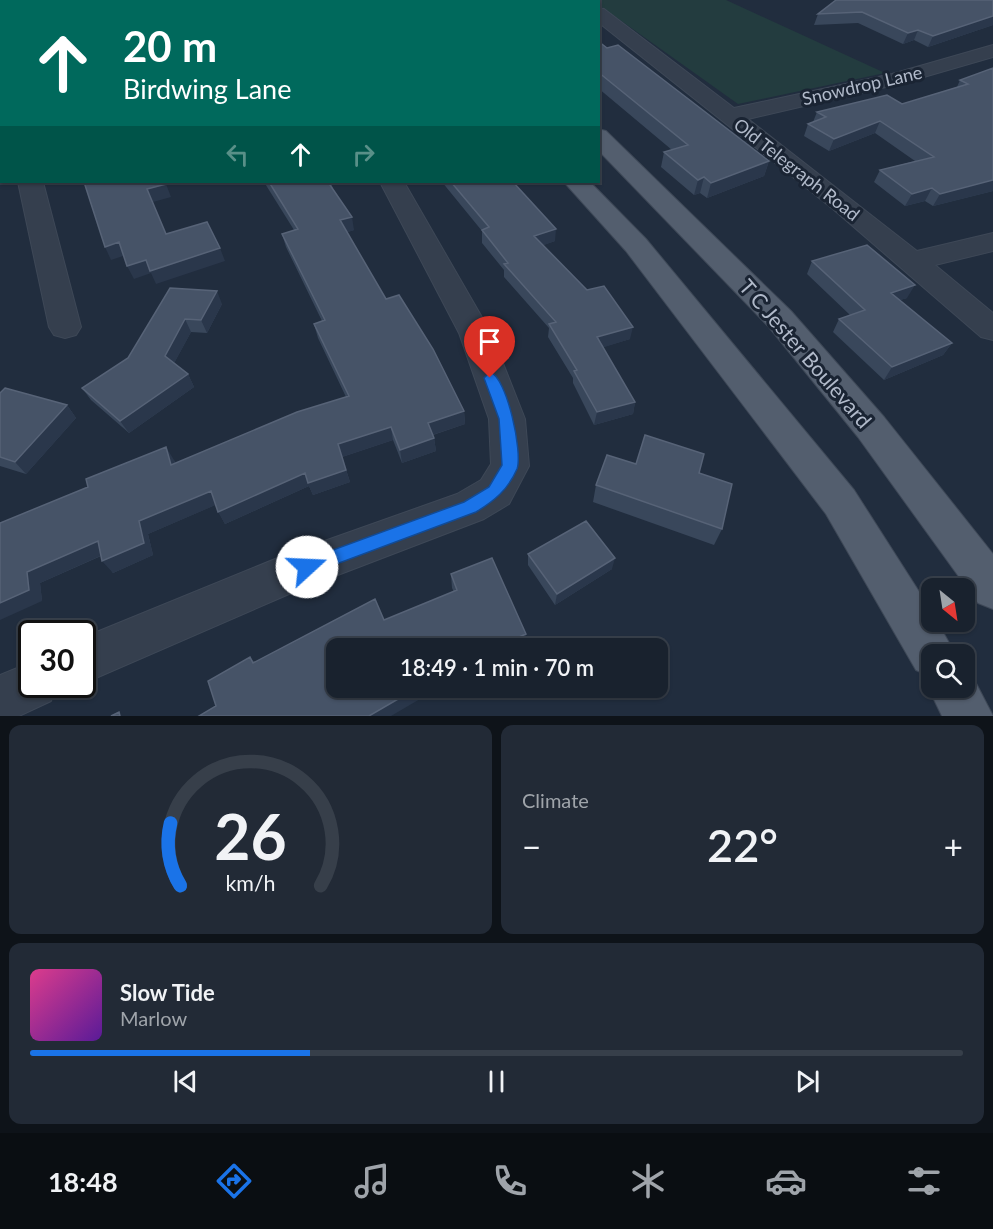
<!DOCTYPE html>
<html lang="en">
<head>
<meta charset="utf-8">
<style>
	:root { --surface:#19222e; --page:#222a36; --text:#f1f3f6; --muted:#9fa4aa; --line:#373f4a; --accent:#1a73e8 }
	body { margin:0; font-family:Lato,sans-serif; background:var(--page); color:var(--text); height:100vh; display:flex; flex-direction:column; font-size:22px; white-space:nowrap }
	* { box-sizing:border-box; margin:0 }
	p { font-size:20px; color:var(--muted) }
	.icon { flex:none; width:33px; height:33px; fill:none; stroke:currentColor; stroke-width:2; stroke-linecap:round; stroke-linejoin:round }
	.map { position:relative; height:716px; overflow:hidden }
	.panel { display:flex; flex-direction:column; gap:9px; padding:9px; background:#0e1319; flex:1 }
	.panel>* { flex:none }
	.banner { position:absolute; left:0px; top:0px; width:600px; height:183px; box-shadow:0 2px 4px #0004,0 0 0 2px var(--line); background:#00695c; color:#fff; overflow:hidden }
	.needle { width:39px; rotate:150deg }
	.controls { position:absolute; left:921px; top:578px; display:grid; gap:12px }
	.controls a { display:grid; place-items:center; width:54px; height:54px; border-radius:12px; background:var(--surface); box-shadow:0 2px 4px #0004,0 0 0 2px var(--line); font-size:30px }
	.speed { position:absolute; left:18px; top:620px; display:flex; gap:12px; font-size:30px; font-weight:700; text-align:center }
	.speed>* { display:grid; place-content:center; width:78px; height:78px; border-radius:50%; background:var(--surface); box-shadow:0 2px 4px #0004,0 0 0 2px var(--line); line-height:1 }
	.speed .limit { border:3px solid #111; border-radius:9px; background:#fff; color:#111 }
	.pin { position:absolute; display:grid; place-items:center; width:51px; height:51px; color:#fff; margin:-62px -26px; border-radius:50% 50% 50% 0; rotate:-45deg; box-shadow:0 0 6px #0007 }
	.pin .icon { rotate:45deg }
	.me { position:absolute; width:66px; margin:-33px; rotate:70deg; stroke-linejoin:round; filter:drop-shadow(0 0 4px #0008) }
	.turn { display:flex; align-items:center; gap:21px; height:126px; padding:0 24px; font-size:27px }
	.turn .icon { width:78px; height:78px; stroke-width:2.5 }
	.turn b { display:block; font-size:42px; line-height:51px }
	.lanes { display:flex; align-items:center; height:57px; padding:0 24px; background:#0003; justify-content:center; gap:30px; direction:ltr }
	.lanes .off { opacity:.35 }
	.big { font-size:45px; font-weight:600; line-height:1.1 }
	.panel .tile { flex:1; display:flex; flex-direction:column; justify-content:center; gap:9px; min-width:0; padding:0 21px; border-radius:12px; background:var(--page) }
	.panel .dial { align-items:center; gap:0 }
	.dial svg { height:156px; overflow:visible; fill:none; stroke:var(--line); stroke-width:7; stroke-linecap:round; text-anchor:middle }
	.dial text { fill:var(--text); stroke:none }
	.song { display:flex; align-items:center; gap:18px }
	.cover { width:72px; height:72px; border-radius:9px; background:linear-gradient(135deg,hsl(330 70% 55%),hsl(270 70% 35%)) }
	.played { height:6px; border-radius:3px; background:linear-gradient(90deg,var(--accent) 30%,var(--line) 30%) }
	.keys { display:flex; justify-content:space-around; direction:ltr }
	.heat { display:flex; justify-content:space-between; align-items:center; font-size:33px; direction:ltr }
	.panel .tiles { flex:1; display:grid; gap:9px; grid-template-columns:1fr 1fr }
	.tile:last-child { grid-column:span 2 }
	.trip { position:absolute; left:326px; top:638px; width:342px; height:60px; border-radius:12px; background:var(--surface); box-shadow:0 2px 4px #0004,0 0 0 2px var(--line); font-weight:600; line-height:60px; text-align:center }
	.tabs { display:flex; height:96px; justify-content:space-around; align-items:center; background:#0a0e12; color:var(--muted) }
	.tabs .icon { width:42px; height:42px }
	.tabs .selected { color:var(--accent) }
	.tabs b { font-size:27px; color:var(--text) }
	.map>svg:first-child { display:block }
</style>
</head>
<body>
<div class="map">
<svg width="993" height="716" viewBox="0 0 993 716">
	<rect width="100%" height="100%" fill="#212d3e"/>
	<!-- green -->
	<path fill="#233c3f" d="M592 0H726L885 73 738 104 599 5 598 2Z"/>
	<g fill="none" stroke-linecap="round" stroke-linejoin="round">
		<defs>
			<path id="minor" d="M598 8 604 9 734 108 892 74 993 45V57L903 83 748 119 917 251 993 233V251L935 265 993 313V340L981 337 833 209 598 22Z
				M0 153H2V167H0Z
				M18 182H43L81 327 76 335 65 338 54 335 49 327Z
				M380 182H404L491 333 525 419 529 466 509 504 484 519 296 591 82 684V638L285 555 457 494 481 480 491 464 489 419 459 333Z
				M32 662V684H57L51 701 19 716H0V675Z"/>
			<path id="major" d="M0 0H10L2 2 1 5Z
				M400 0H418L419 2H401Z
				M446 0H464L465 2H447Z
				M598 129 606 131 791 311 884 417 993 554V609L978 603 858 437 769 327 598 150Z
				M564 182H590L646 239 854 490 932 612V621H937L955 654H932V677L916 670 826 514 626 251Z
				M964 669 969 670 993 716H942L928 687 932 680V687H964Z"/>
		</defs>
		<!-- minor casing -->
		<use href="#minor" stroke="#3e4857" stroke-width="2"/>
		<!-- major casing -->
		<use href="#major" stroke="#3e4857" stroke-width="2"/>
		<!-- minor -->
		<use href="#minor" fill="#353f4e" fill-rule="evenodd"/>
		<!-- major -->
		<use href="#major" fill="#535e6e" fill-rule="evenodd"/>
	</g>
	<!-- wall -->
	<path fill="#39475b" d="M317 0H380L382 2H320Z
		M500 0H558L560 2H500Z
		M993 0V25L928 47 914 40 903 44 858 23 814 25 818 14Z
		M598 41 769 161 764 176 707 198 700 193 694 195 661 167 664 152 672 150 598 88Z
		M993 68V191L933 206 925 201 905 206 874 182 880 170 915 161 875 133 829 151 804 136 808 124 813 122 817 112 902 104 957 87 960 80Z
		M264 182H331L333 189 354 230 347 232 386 299 464 411 465 424 433 435 434 438 436 451 402 463 393 440 342 457 350 482 313 495 309 486 225 524 215 505 148 534 153 555 113 573 101 556 40 583 42 601 0 523 174 460 175 463 346 397 318 338 314 324 322 321 286 247 282 234 294 230Z
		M442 182H513L555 241 543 245 630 339 603 347 635 402 633 414 594 425 573 383V378L548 337 549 328 504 277V270L482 243V231Z
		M812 261 907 298 900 300 952 343 943 355 884 380 833 332 839 319 850 315 807 274Z
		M170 288 222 304 207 333 191 332 174 363 188 374 194 387 129 433 91 400 82 388 128 358Z
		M0 393 67 405 76 418 26 474 0 466Z
		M636 464 699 473 722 529 714 545 593 502 596 485Z
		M528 554 612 569 555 605 528 565Z
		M451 574 526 634 525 646 336 687H431L418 693 420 699 216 706 250 657 255 663 384 620 454 592 452 588Z"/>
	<!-- shaded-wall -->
	<path fill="#2a374b" d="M993 16V25L928 47 933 36Z
		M918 30 914 40 903 44 908 33Z
		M2 115V129H0V116Z
		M880 121 875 133 829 151 834 139Z
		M769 161 764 176 707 198 711 183Z
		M704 177 700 193 694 195 698 180Z
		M993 180V191L933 206 940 194Z
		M166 184 171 197 153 202 147 189Z
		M932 188 925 201 905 206 912 194Z
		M352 217 354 230 343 234 340 220Z
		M556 229 555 241 533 249 534 236Z
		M119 242 126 255 111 260 105 247Z
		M220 248 225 261 156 284 151 273 134 279 127 266 146 260Z
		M915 285 907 298 884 305 891 293Z
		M217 291 222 304 207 333 201 320Z
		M185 319 191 332 171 369 165 356Z
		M633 327 630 339 595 350 597 337Z
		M952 343 943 355 884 380 892 367Z
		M188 374 194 387 129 433 120 421Z
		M635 402 633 414 594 425 597 412Z
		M67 405 76 418 26 474 15 462Z
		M464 411 465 424 429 436 428 423Z
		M391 427 393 440 342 457 338 444Z
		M434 438 436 451 402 463 400 450Z
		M166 447 174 460 179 477 171 465Z
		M346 470 350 482 313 495 309 486 225 524 218 512 305 473Z
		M211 491 218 504 148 534 153 555 113 573 102 561 139 521Z
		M98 541 109 552 40 583 42 601 0 620V603L27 572Z
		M615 558 612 569 555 605 557 594Z
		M526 634 525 646 521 648H493Z
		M415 687H431L418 693 420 699 391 716H369Z"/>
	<!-- building -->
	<path fill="#465367" stroke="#576377" stroke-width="1.5" d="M59 0H235L236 2H51Z
		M335 0H380L382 2H338Z
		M511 0H558L560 2H513Z
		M836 0H993V16L933 36 918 30 908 33 862 12 818 14Z
		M0 11H2V115L0 116Z
		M598 41 607 48 618 45 769 161 711 183 704 177 698 180 664 152 688 145 598 72Z
		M993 68V180L940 194 932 188 912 194 880 170 934 157 880 121 834 139 808 124 826 117 817 112 887 95 902 104 968 84 960 80Z
		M84 182H164L166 184 147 189 166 234 207 222 220 248 150 271 146 260 127 266 119 242 105 247Z
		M269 182H328L352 217 340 220 386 299 399 295 433 349 464 411 428 423 434 438 400 450 391 427 338 444 346 470 308 483 305 473 218 512 211 491 139 521 144 543 102 561 98 541 27 572 29 590 0 603V523L88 487 86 479 166 447 171 465 297 412 349 396 314 324 325 320 282 234 298 229Z
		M451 182H513L556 229 534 236 587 290 604 286 633 327 597 337 635 402 597 412 574 371 577 370 549 324 556 322 504 264 508 263 482 230 489 227Z
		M867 245 915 285 891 293 952 343 892 367 839 319 865 310 812 261Z
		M170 288 217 291 201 320 185 319 165 356 188 374 120 421 82 388 128 358Z
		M5 388 67 405 15 462 0 457V393Z
		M645 435 704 454 699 473 732 484 722 529 596 485 607 455 636 464Z
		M586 521 615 558 557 594 528 554Z
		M492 558 526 634 493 648H336V687H416L417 688 369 716H199L216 706 208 681 250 657 253 663 375 599 384 620 457 590 451 574Z
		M119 712 120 716H111Z"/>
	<!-- route -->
	<path fill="#1a73e8" stroke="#114b97" stroke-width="1.5" d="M490 372C507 377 523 453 517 469 508 490 494 501 476 512L307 575 300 573 298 567 300 562 464 502 489 487 502 465 499 419 484 378Z"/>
	<g text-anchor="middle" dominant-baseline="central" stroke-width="6" stroke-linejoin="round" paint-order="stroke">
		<!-- far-street labels -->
		<g font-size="18" fill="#b1baca" stroke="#1a2433">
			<text transform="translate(862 85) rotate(-13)">Snowdrop Lane</text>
			<text transform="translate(797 169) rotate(38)">Old Telegraph Road</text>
		</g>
		<!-- street labels -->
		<g font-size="21" fill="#b1baca" stroke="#1a2433">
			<text transform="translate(806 353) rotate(49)">T C Jester Boulevard</text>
		</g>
	</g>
</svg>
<div class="controls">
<a><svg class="needle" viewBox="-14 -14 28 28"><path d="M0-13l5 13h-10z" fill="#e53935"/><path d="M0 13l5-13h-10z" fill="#9fa4aa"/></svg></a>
<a><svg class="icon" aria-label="search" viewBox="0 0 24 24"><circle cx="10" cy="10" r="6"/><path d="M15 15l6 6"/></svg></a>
</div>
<div class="speed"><div class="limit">30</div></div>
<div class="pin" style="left:490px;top:378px;background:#d93025"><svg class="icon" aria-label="arrive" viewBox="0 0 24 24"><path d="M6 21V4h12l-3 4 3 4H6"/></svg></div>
<svg class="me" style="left:307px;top:567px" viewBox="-20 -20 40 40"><circle r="19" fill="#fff"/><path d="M0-13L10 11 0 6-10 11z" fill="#1a73e8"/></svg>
<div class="trip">18:49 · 1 min · 70 m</div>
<div class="banner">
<div class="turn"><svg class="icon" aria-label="ahead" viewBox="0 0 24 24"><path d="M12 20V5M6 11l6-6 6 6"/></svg><div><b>20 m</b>Birdwing Lane</div></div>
<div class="lanes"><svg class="icon off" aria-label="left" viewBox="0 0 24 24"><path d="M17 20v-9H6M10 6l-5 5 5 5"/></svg><svg class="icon" aria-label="ahead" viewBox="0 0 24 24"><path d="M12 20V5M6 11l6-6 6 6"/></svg><svg class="icon off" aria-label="right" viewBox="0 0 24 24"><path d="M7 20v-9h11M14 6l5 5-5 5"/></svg></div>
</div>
</div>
<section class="panel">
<div class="tiles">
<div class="tile dial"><svg viewBox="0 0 100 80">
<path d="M14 69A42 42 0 1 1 86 69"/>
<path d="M14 69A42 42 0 0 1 9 37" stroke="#1a73e8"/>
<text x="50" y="56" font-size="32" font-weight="700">26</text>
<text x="50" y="72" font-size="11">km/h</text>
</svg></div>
<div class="tile"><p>Climate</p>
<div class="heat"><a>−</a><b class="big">22°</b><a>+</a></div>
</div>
<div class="tile">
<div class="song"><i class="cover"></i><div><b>Slow Tide</b><p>Marlow</p></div></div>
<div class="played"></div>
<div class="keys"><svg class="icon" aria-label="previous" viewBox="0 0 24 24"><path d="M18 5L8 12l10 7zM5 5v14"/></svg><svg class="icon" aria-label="pause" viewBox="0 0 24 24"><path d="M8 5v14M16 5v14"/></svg><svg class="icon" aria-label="next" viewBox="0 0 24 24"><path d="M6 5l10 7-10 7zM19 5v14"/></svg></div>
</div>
</div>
</section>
<nav class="tabs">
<b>18:48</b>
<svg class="icon selected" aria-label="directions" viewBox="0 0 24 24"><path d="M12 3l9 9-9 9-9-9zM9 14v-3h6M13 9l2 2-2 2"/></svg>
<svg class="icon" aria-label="music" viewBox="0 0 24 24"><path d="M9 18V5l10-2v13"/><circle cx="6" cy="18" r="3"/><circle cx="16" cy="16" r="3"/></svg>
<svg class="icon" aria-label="phone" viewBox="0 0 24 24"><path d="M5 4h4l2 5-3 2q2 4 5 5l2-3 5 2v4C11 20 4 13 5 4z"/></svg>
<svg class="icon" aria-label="climate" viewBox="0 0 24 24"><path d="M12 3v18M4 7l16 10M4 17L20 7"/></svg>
<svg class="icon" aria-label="car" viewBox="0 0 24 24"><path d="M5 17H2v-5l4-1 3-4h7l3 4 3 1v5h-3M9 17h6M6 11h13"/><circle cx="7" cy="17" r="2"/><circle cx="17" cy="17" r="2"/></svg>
<svg class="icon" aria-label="filters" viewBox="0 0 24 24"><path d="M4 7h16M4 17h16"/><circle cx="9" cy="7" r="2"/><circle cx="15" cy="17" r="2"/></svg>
</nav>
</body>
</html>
